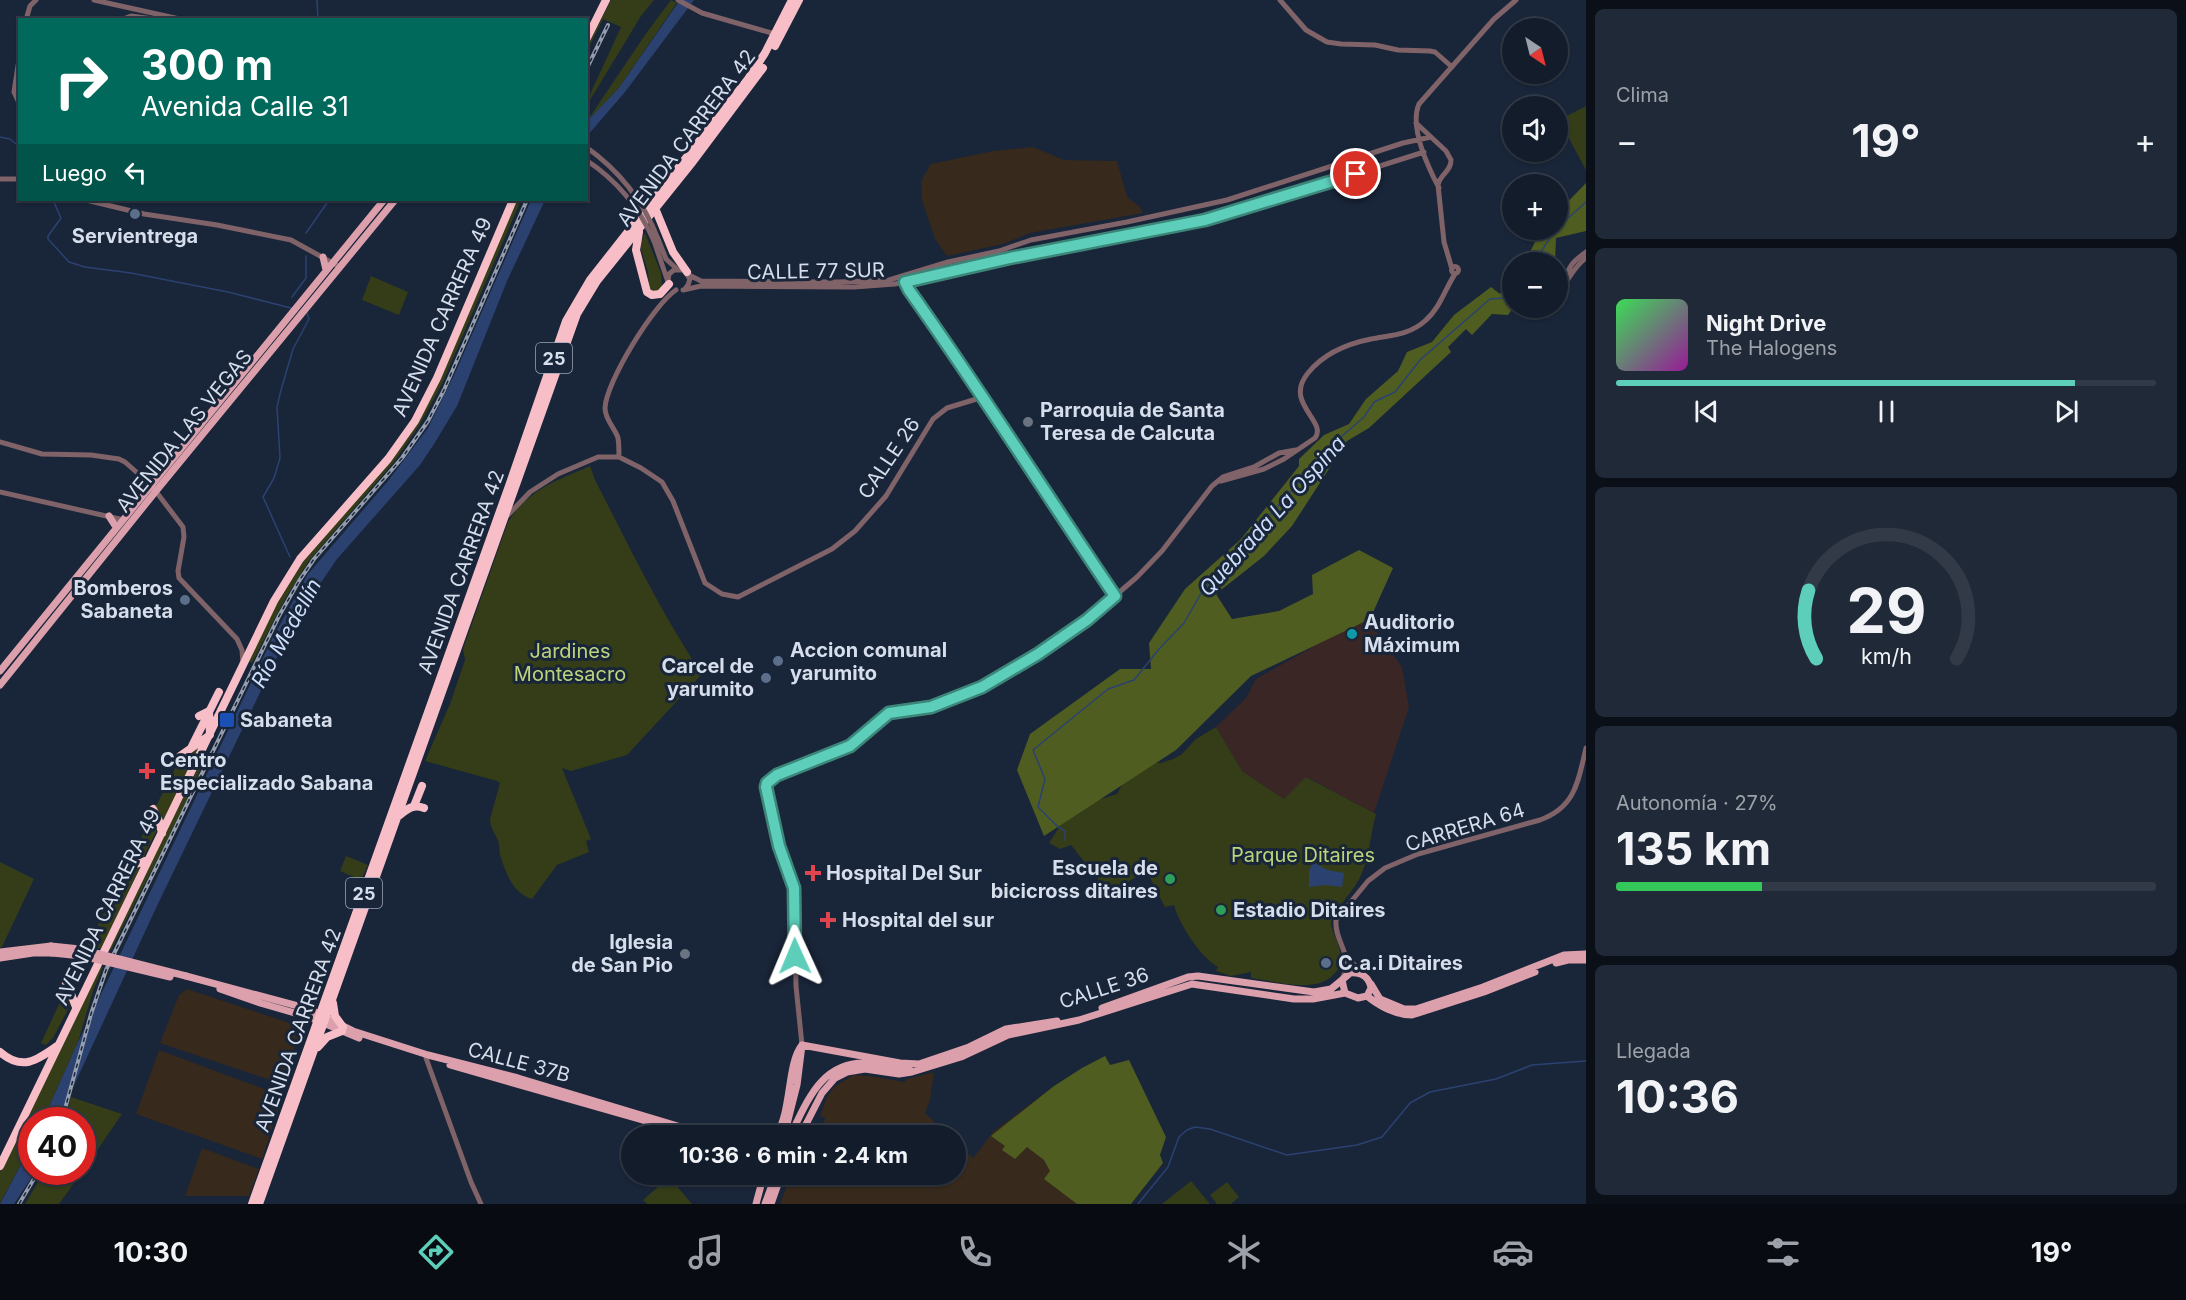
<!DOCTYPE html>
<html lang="es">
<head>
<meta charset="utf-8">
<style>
	:root { --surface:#131c2b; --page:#202937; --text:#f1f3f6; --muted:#9da1a9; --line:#323a47; --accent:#5cceba }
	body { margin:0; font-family:Inter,sans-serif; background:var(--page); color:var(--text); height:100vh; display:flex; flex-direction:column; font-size:22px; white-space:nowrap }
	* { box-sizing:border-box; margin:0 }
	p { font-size:20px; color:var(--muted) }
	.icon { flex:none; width:33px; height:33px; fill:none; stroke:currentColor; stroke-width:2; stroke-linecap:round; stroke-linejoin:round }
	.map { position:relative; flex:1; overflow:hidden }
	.sheet { display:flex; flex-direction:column; gap:9px; padding:9px; background:#0a0f18; width:600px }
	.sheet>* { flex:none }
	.banner { position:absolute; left:18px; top:18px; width:570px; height:183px; border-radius:0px; box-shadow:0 2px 4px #0004,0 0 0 2px var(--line); background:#00695c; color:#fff; overflow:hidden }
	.needle { width:39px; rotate:145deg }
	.fabs { position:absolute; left:1502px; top:18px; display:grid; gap:12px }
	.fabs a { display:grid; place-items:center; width:66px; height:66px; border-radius:50%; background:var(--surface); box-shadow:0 2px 4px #0004,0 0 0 2px var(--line); font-size:30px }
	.speed { position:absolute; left:18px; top:1107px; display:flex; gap:12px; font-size:30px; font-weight:700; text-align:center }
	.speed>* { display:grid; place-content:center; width:78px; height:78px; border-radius:50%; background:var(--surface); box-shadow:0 2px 4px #0004,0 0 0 2px var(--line); line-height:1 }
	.speed .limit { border:9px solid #d22; background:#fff; color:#111 }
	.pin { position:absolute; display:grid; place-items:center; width:51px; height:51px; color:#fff; margin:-26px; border:3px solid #fff; border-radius:50%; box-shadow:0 2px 6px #0007 }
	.me { position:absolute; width:66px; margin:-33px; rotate:359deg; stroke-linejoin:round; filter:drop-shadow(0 0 4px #0008) }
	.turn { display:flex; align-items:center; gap:21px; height:126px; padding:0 24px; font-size:27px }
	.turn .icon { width:78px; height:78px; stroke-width:2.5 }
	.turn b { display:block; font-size:42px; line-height:51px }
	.then { display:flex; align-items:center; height:57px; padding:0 24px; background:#0003; gap:12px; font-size:22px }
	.big { font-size:45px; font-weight:700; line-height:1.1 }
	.sheet .card { flex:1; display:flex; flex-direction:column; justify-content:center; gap:9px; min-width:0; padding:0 21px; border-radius:9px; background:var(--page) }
	.sheet .dial { align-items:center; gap:0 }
	.dial svg { height:156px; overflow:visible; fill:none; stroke:var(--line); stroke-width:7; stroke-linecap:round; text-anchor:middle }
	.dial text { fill:var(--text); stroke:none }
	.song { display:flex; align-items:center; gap:18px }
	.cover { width:72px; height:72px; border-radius:9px; background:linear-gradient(135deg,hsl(130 70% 55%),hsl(300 70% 35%)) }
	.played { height:6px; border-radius:3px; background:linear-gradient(90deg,var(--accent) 85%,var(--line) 85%) }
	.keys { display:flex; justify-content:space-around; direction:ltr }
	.heat { display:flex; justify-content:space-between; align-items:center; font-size:33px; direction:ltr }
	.charge { height:9px; border-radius:4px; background:linear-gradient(90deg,#34c759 27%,var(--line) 0) }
	.trip { position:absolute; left:621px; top:1125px; width:345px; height:60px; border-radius:30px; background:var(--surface); box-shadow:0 2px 4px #0004,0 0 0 2px var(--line); font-weight:700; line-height:60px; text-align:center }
	.tab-bar { display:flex; height:96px; justify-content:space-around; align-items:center; background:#080b11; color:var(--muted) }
	.tab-bar .icon { width:42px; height:42px }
	.tab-bar .on { color:var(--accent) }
	.tab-bar b { font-size:27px; color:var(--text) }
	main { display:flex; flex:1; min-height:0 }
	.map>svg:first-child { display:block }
</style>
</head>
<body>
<main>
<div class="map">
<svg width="1586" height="1204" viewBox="0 0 1586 1204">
	<rect width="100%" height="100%" fill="#192539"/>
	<!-- industrial -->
	<path fill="#37291c" d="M1033 147 1064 160 1117 161 1127 197 1140 207 1143 213 1030 233 1003 244 947 256 935 239 922 200 921 181 931 164 993 151Z
		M187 989 302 1027 282 1084 160 1043 179 995Z
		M159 1050 283 1096 262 1159 136 1114Z
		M934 1072 930 1100 925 1113 948 1135H843L845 1131 824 1123 825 1118 820 1116 827 1097 834 1087 853 1075 870 1076 904 1082 907 1079Z
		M1054 1086 1131 1204H780L788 1183 799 1178V1175L822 1179 824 1174H956V1142L973 1158 993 1132Z
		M202 1148 259 1169 249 1196H185Z"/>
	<!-- education -->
	<path fill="#3a2625" d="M1343 610 1376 631 1402 667 1409 707 1374 813 1307 777 1284 799 1242 771 1216 727 1246 698 1256 679 1311 648Z"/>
	<!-- green -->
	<path fill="#343d18" d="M611 0H654L641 16 587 105V101L621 27 603 19 586 53 587 46Z
		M671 0 677 3 618 89 587 121 645 35Z
		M1586 106V170L1559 120Z
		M516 200H521L442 384 419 426 394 462 308 562 285 599 252 663 248 661 272 610 303 562 384 468 411 434Z
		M645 233 661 273 662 286 661 289 653 292 649 286 648 272 641 249 640 244Z
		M371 276 408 292 399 315 362 300Z
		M590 466 595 480C629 546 661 613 702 674L627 755 571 771 562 768 591 839 586 841 589 852 557 865 532 899C513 894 506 873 500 855 499 850 500 845 498 841 495 833 490 827 490 819L500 783 497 781 425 761 450 704 465 660 463 649 508 522C527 490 558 480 590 466Z
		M1216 727 1242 771 1284 799 1306 777 1376 814C1370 836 1369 863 1357 883 1348 897 1337 907 1331 922 1332 935 1341 945 1341 958 1342 965 1338 970 1333 975 1315 994 1275 981 1251 978V972L1231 976 1216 971 1218 967C1201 958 1179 924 1174 905L1165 907 1146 870 1110 894 1071 845 1060 849 1049 843 1062 823 1085 804 1117 794 1135 761 1161 763 1173 759 1182 754 1196 739Z
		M203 742 162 823 155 808 181 757Z
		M204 756 206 757C178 823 143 886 111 950L108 949Z
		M152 815 157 830 142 860 128 865Z
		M346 856 368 865 361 880 340 871Z
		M0 862 34 879 2 947 0 948Z
		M141 865 101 949 88 945 124 872Z
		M99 965 103 967 93 991 78 1042 43 1120H32L31 1146 0 1203V1172Z
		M66 989 72 1002 53 1038 46 1045 41 1043Z
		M71 1097 122 1114 83 1171 82 1120H65Z
		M44 1172H82L59 1204H25Z
		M669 1177 692 1204H647L643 1200Z
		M1191 1181 1210 1204H1162Z
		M1227 1182 1239 1197 1231 1204H1217L1210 1195Z"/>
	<!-- forest -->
	<path fill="#4f5d21" d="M1586 183V231L1556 238 1555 262H1525L1541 230H1557V213Z
		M1512 278 1513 308 1508 315 1492 314 1472 335 1466 329 1448 347 1451 352 1369 428 1347 441 1292 526 1264 556 1216 594 1232 619 1279 611 1313 594 1312 575 1359 550 1393 568 1370 619 1251 676 1176 750 1044 836 1017 770 1030 734 1120 669H1151L1149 643 1185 589 1241 539 1299 466V459L1324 435 1349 424 1366 399 1398 371 1407 352 1432 342 1454 315 1491 287 1500 294Z
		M1105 1056 1110 1065 1129 1060 1166 1137 1160 1155 1163 1163 1131 1204H1077L1044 1179 1050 1171 1044 1160 1027 1147 1015 1159 1002 1150 1005 1146 991 1136 1054 1086 1082 1068Z"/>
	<!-- water -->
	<path fill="#2b4271" d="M680 0H694L625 92 587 136V121L618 89Z
		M531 200H545L507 281 457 406 434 444 420 465 337 559 294 622 155 910 58 1120H43L78 1042 272 639 308 574 388 481 428 428 455 373Z
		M1313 862 1327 870 1344 873 1342 887 1325 885 1309 887V871Z
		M31 1146 32 1172H35L14 1204H0Z"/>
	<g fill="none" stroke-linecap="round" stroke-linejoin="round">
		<!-- stream -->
		<path stroke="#2b4271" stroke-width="1.5" d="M317 0 318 20
			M0 137 10 139 20 147
			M53 200 61 218 48 236V239L69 262 85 267 131 273 228 292 291 308
			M1557 228 1586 202
			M306 233 329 200
			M1532 262C1543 253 1546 241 1556 230
			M292 297 306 278V256
			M290 557 263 497 274 478 280 458 277 407 281 390 293 349 309 319 307 313
			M1065 840V831L1057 826 1038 807 1045 779 1033 750 1108 689 1134 680 1159 649 1184 623 1203 590 1334 443 1364 417 1374 402 1395 392 1420 360 1490 299 1505 298 1512 289
			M1138 1204 1168 1167 1179 1137 1187 1130 1195 1127 1210 1129 1287 1155 1357 1145 1382 1137 1410 1103 1430 1092 1496 1079 1532 1065 1586 1061"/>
		<!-- minor -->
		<path stroke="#806368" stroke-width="5" d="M94 0 184 20
			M678 0 702 13 775 34
			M1280 0 1306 30 1327 42 1341 44 1375 45 1398 50 1430 51 1435 52 1452 67
			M123 19 131 16 161 20
			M26 20 30 6 36 0
			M20 53 14 92 20 105
			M1416 123 1446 151 1451 160C1451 172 1440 174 1438 185L1444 242 1452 269
			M0 179H20
			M1439 188C1428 167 1409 127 1419 104L1494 19 1516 0
			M86 200 144 214 217 225 291 240 340 267
			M658 239 666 259 677 269
			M654 241 669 285
			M1451.5 270a3.5 3.5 0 1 1 7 0a3.5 3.5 0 1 1-7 0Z
			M689 275 701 281 839 282 889 280 948 262 999 251 1031 240 1127 222 1227 200 1403 143 1431 137
			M905 280 909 290 980 391 1059 515 1115 596
			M668 281 669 274 674 270H684L690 279 688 285 685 289
			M1567 281C1566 267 1575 260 1586 252
			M683 290 701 286 854 287 895 284 969 267 1216 218 1424 152
			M1557 293C1568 282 1574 266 1586 258
			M0 442 42 454 91 455 119 459 125 462 151 485 183 527 184 537 178 571 179 578 237 639 242 650 243 663
			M619 457C619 451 619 444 618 438 615 428 605 420 605 408 606 382 654 304 676 290
			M1221 481 1264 469 1284 459 1315 438C1328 421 1283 403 1308 373 1324 353 1346 344 1371 339 1391 335 1410 335 1426 320 1440 308 1445 289 1455 274
			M0 492 124 520
			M508 515 530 492 558 474 598 457H619L641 468 662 482 673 501 705 583 722 594 738 597 832 549 855 531 886 496 933 419 947 408 983 397
			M1348 958 1364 975
			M1343 977C1354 954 1334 942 1336 920L1368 881 1385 868 1418 854 1540 820C1576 807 1578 781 1586 748
			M802 1045 796 986 794 888 779 846 766 787 767 783 777 775 850 746 889 713 931 707 969 693 1032 658 1087 620 1137 577 1162 551 1212 486 1223 477 1254 467 1279 453 1296 450
			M426 1058 471 1182 481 1204"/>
		<!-- major -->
		<path stroke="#dca0ac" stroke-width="7" d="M323 257 326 270
			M109 516 116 527
			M0 671 384 200
			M0 685 156 491 395 200
			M0 952 51 946
			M0 958 33 953H52
			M1556 963 1568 960H1586
			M1350 973C1361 972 1369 977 1371 988L1367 996 1358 998 1345 993 1342 980Z
			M186 976 309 1009 353 1031 428 1055 518 1078 711 1136
			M1371 984 1380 999 1404 1009H1416L1483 987 1564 955 1586 954
			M220 989 260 1003 309 1017 359 1038
			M1367 996C1379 1006 1396 1015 1412 1015L1484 992 1535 972
			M1102 1008 1188 977 1198 976 1314 992 1331 989 1342 980
			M802 1045 900 1063 919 1064 969 1047 1006 1029 1057 1021
			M450 1065 688 1133
			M776 1136C792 1111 787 1063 802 1045
			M784 1136 797 1085 802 1045
			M790 1136C807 1102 821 1061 867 1063 881 1064 894 1071 909 1068
			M800 1136 822 1093 835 1078 847 1072 865 1069 899 1074 912 1072 961 1057 1008 1035 1079 1020 1192 984 1294 999H1313L1345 993
			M756 1204 764 1174
			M771 1204 778 1184 786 1174"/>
		<!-- highway -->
		<path stroke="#f8bec8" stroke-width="8" d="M586 40 606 0
			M775 46 799 0
			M655 208 673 252 687 272
			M639 232 636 250 647 292 652 295 660 294 669 284
			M192 746 219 692
			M180 756 210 735 209 711 199 716
			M414 806 422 786
			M153 809 159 821 162 833
			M400 815C408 808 414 804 424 808
			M124 868 148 860
			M66 983 68 986 76 1007
			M333 1003 335 1016 343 1027
			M318 1047 327 1037 342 1031
			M0 1052C22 1071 36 1061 57 1046
			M0 1166 274 601 300 559 388 459 415 421 437 378 513 200
			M252 1204 510 483 566 321 590 280 748 79 765 53 792 0
			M259 1204 577 314 597 281 691 164 763 68"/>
		<defs>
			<path id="rail" d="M586 70 608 25
				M62 1120 91 1014 106 970 279 616 299 581 314 559 402 458 428 421 444 390 527 200
				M19 1204 38 1172"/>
		</defs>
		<!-- rail casing -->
		<use href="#rail" stroke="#959eae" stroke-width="4"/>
		<!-- rail -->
		<use href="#rail" stroke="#192539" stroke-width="1.5" stroke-dasharray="4.5" stroke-linecap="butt"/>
		<!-- minor-bridge -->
		<path stroke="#806368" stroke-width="5" d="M586 147C620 171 643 200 658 239
			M586 160C618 181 639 207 654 241"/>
		<!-- major-bridge -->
		<path stroke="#dca0ac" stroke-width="7" d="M51 946 80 949 186 976
			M52 953 82 956 170 977
			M765 1204 776 1174"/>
	</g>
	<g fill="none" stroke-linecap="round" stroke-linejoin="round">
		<defs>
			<path id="route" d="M795 956 794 888 779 846 766 787 767 783 777 775 850 746 889 713 931 707 982 687 1038 654 1087 620 1115 596C1046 494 980 390 909 290L905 282 1010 258 1205 220 1356 174"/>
		</defs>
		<!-- route casing -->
		<use href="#route" stroke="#3c8679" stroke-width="15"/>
		<!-- route -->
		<use href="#route" stroke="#5cceba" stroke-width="10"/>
	</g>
	<!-- markers -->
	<g fill="#5c6f8a" stroke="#192539" stroke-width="2">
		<circle cx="135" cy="214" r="6"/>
		<circle cx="185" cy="600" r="6"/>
		<circle cx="778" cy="661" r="6"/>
		<circle cx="766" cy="678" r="6"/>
		<circle cx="1326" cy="963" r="6"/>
	</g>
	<g fill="#6b7280" stroke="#192539" stroke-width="2">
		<circle cx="1028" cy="422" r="6"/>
		<circle cx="685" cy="954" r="6"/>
	</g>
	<circle fill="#0f9aa8" stroke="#192539" stroke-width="2" cx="1352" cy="634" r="6"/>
	<rect fill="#1a4fb4" stroke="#192539" stroke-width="2" x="219" y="712" width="16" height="16" rx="3"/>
	<g fill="#e0444e" stroke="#192539" stroke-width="2">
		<path d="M144 762h6v6h6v6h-6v6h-6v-6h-6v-6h6z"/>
		<path d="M810 864h6v6h6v6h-6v6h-6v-6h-6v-6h6z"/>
		<path d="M825 911h6v6h6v6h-6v6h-6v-6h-6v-6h6z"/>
	</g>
	<g fill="#2e9e5b" stroke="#192539" stroke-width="2">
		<circle cx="1170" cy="879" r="6"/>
		<circle cx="1221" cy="910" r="6"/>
	</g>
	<g text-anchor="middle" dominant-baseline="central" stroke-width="6" stroke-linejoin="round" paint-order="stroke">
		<!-- shield labels -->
		<g fill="#192539" stroke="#9da6b6" stroke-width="1.5">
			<rect x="536" y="343" width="36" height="30" rx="4.5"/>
			<rect x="346" y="878" width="36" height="30" rx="4.5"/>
		</g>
		<g font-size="18" font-weight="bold" fill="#d6deec">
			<text x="554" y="358">25</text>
			<text x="364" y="893">25</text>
		</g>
		<!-- street labels -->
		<g font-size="20" fill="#d6deec" stroke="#192539">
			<text transform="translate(686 138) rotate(-53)">AVENIDA CARRERA 42</text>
			<text transform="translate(816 271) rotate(-1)">CALLE 77 SUR</text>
			<text transform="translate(442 317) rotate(-66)">AVENIDA CARRERA 49</text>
			<text transform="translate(184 431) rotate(-51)">AVENIDA LAS VEGAS</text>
			<text transform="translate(889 458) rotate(-56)">CALLE 26</text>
			<text transform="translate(461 572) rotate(-70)">AVENIDA CARRERA 42</text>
			<text transform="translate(1465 827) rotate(-17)">CARRERA 64</text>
			<text transform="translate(107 907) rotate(-64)">AVENIDA CARRERA 49</text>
			<text transform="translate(1104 988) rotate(-18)">CALLE 36</text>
			<text transform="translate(298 1030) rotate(-70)">AVENIDA CARRERA 42</text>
			<text transform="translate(519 1062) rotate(15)">CALLE 37B</text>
		</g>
		<!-- poi labels -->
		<g font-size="20" font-weight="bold" fill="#d6deec" stroke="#192539" text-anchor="start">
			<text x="135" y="236" text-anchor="middle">Servientrega</text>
			<text x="1040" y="410">Parroquia de Santa<tspan x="1040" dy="23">Teresa de Calcuta</tspan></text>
			<text x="173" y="588" text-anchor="end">Bomberos<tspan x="173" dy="23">Sabaneta</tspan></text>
			<text x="1364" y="622">Auditorio<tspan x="1364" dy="23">Máximum</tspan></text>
			<text x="790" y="650">Accion comunal<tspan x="790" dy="23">yarumito</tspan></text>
			<text x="754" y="666" text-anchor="end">Carcel de<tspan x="754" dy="23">yarumito</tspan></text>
			<text x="240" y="720">Sabaneta</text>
			<text x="160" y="760">Centro<tspan x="160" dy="23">Especializado Sabana</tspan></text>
			<text x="1158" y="868" text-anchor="end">Escuela de<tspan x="1158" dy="23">bicicross ditaires</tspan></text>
			<text x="826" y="873">Hospital Del Sur</text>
			<text x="1233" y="910">Estadio Ditaires</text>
			<text x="842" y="920">Hospital del sur</text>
			<text x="673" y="942" text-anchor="end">Iglesia<tspan x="673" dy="23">de San Pio</tspan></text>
			<text x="1338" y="963">C.a.i Ditaires</text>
		</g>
		<!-- park labels -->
		<g font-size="20" fill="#bdd37c" stroke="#192539">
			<text x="570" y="651">Jardines<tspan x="570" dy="23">Montesacro</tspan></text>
			<text x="1303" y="855">Parque Ditaires</text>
		</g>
		<!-- water labels -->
		<g font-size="21" font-style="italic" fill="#cedffe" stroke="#192539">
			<text transform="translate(1272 516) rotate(-48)">Quebrada La Ospina</text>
			<text transform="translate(286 633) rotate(-61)">Río Medellín</text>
		</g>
	</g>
</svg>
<div class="fabs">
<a><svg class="needle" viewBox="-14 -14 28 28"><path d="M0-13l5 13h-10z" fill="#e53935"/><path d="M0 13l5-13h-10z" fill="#9da1a9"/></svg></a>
<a><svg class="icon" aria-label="sound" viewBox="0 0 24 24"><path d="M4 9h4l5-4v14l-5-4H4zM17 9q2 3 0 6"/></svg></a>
<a>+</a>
<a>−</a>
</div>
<div class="speed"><div class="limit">40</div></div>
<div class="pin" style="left:1356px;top:174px;background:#d93025"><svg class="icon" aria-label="arrive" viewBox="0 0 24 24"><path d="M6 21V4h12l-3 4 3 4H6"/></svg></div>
<svg class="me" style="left:795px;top:956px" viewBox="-20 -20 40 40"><path d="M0-17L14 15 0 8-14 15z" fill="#5cceba" stroke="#fff" stroke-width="4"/></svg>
<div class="trip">10:36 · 6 min · 2.4 km</div>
<div class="banner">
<div class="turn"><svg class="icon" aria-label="right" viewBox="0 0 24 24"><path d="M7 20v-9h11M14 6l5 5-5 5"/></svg><div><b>300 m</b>Avenida Calle 31</div></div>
<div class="then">Luego<svg class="icon" aria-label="left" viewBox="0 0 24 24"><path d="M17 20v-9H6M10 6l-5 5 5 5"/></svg></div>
</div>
</div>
<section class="sheet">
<div class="card"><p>Clima</p>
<div class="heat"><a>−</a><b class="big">19°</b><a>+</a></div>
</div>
<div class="card">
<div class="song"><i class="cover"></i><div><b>Night Drive</b><p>The Halogens</p></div></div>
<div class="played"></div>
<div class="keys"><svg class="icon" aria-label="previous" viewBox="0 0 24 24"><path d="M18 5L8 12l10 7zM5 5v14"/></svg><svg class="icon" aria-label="pause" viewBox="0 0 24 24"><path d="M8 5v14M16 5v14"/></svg><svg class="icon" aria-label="next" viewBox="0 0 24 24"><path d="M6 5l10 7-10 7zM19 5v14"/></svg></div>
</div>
<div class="card dial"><svg viewBox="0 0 100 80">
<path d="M14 69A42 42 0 1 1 86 69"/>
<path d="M14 69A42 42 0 0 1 10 34" stroke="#5cceba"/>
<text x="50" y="56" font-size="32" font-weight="700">29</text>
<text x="50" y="72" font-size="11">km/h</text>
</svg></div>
<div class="card"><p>Autonomía · 27%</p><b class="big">135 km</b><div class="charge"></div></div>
<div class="card"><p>Llegada</p><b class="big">10:36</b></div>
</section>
</main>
<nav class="tab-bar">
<b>10:30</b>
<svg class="icon on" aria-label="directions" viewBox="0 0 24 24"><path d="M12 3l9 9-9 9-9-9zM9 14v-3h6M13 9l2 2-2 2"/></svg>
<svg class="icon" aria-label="music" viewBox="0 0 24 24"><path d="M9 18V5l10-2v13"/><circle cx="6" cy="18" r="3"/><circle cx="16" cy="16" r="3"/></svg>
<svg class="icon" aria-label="phone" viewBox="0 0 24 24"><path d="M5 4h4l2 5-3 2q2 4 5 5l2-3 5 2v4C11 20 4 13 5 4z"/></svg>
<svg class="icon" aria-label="climate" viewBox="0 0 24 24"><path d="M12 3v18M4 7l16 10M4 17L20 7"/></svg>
<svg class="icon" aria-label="car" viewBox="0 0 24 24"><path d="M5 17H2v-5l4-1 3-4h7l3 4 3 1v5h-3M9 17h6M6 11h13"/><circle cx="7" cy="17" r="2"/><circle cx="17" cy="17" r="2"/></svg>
<svg class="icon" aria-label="filters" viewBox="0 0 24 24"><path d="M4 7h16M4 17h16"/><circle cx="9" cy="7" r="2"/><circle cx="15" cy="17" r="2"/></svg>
<b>19°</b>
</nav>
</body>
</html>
